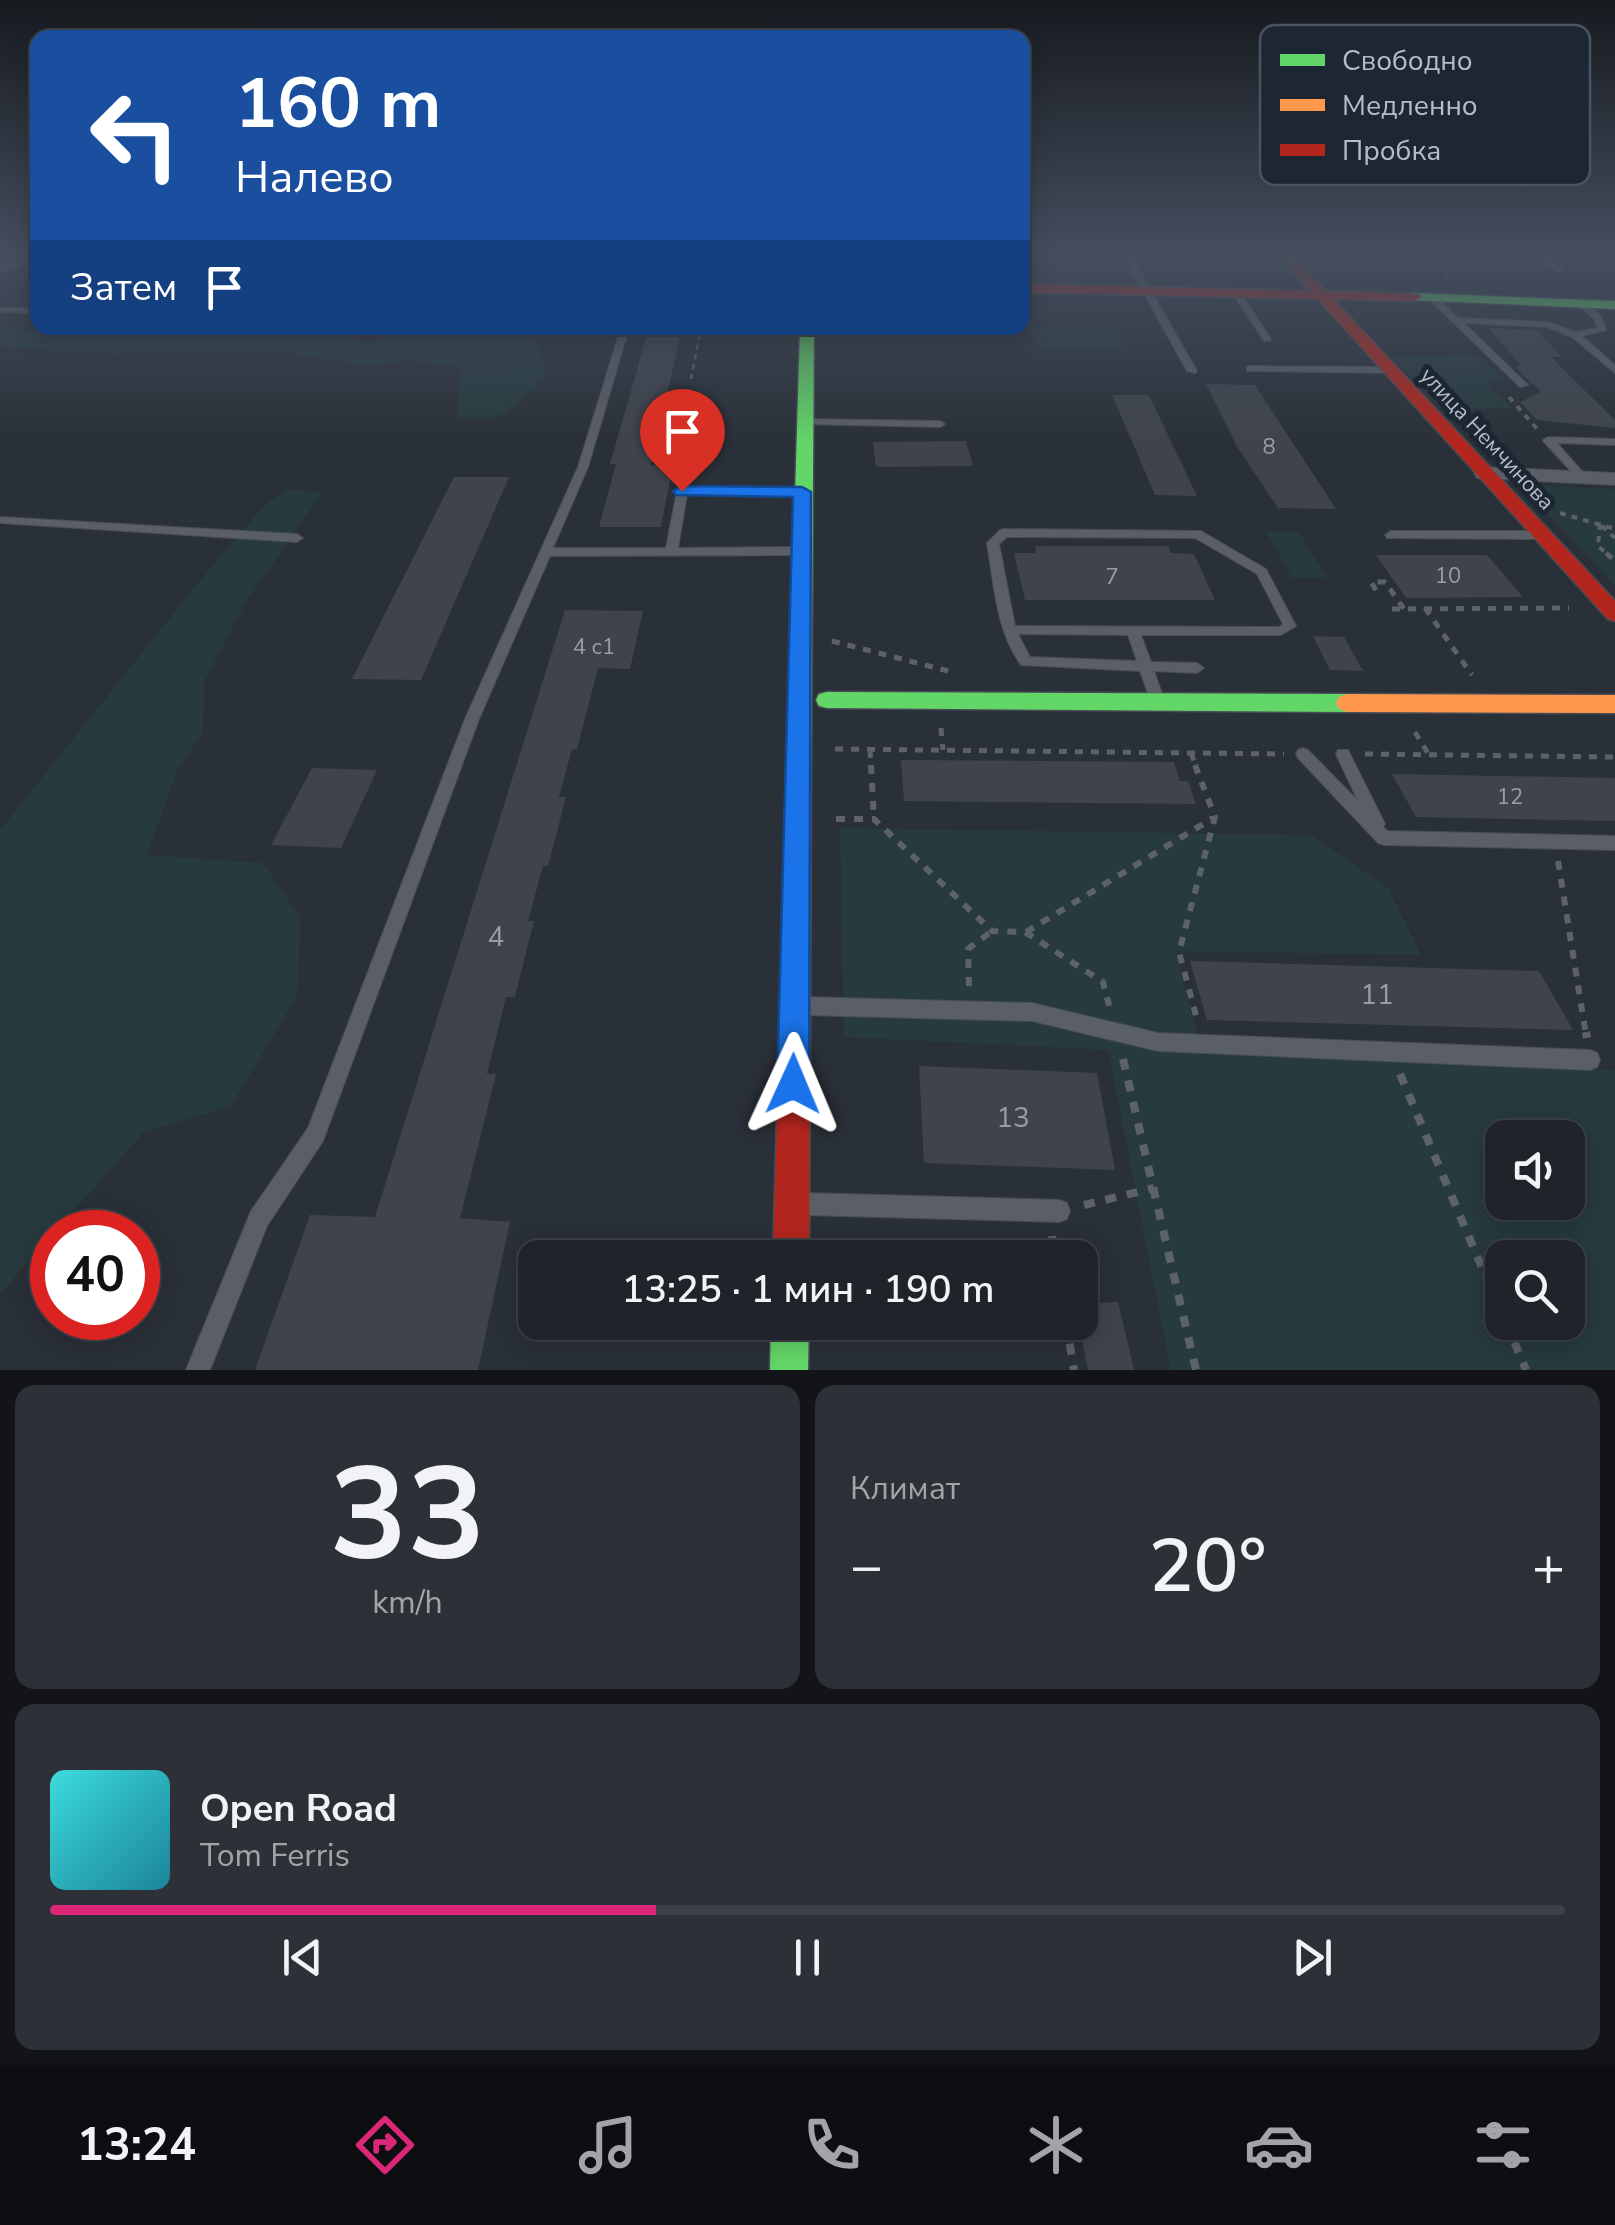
<!DOCTYPE html>
<html lang="ru">
<head>
<meta charset="utf-8">
<style>
	:root { --surface:#20242a; --page:#2d3036; --text:#f1f3f6; --muted:#a2a4a8; --line:#3d4147; --accent:#db2777 }
	body { margin:0; font-family:"Nunito Sans",sans-serif; background:var(--page); color:var(--text); height:100vh; display:flex; flex-direction:column; font-size:38px; white-space:nowrap }
	* { box-sizing:border-box; margin:0 }
	p { font-size:32px; color:var(--muted) }
	.icon { flex:none; width:55px; height:55px; fill:none; stroke:currentColor; stroke-width:2; stroke-linecap:round; stroke-linejoin:round }
	.map { position:relative; height:1370px; overflow:hidden }
	.sheet { display:flex; flex-direction:column; gap:15px; padding:15px; background:#121417; flex:1 }
	.sheet>* { flex:none }
	.banner { position:absolute; left:30px; top:30px; width:1000px; height:305px; border-radius:20px; box-shadow:0 5px 25px #0003,0 0 0 2px var(--line); background:#1a4fa0; color:#fff; overflow:hidden }
	.buttons { position:absolute; left:1485px; top:1120px; display:grid; gap:20px }
	.buttons a { display:grid; place-items:center; width:100px; height:100px; border-radius:20px; background:var(--surface); box-shadow:0 5px 25px #0003,0 0 0 2px var(--line); font-size:50px }
	.speed { position:absolute; left:30px; top:1210px; display:flex; gap:20px; font-size:50px; font-weight:700; text-align:center }
	.speed>* { display:grid; place-content:center; width:130px; height:130px; border-radius:50%; background:var(--surface); box-shadow:0 5px 25px #0003,0 0 0 2px var(--line); line-height:1 }
	.speed .limit { border:15px solid #d22; background:#fff; color:#111 }
	.pin { position:absolute; display:grid; place-items:center; width:85px; height:85px; color:#fff; margin:-102px -42px; border-radius:50% 50% 50% 0; rotate:-45deg; box-shadow:0 0 10px #0007 }
	.pin .icon { rotate:45deg }
	.me { position:absolute; width:110px; margin:-55px; rotate:1deg; stroke-linejoin:round; filter:drop-shadow(0 0 8px #0008) }
	.turn { display:flex; align-items:center; gap:35px; height:210px; padding:0 40px; font-size:45px }
	.turn .icon { width:130px; height:130px; stroke-width:2.5 }
	.turn b { display:block; font-size:70px; line-height:85px }
	.then { display:flex; align-items:center; height:95px; padding:0 40px; background:#0003; gap:20px; font-size:38px }
	.big { font-size:75px; font-weight:600; line-height:1.1 }
	.sheet .card { flex:1; display:flex; flex-direction:column; justify-content:center; gap:15px; min-width:0; padding:0 35px; border-radius:20px; background:var(--page) }
	.sheet .dial { align-items:center; gap:0 }
	.dial b { font-size:130px; line-height:1 }
	.song { display:flex; align-items:center; gap:30px }
	.cover { width:120px; height:120px; border-radius:15px; background:linear-gradient(135deg,hsl(180 70% 55%),hsl(190 70% 35%)) }
	.played { height:10px; border-radius:5px; background:linear-gradient(90deg,var(--accent) 40%,var(--line) 40%) }
	.keys { display:flex; justify-content:space-around; direction:ltr }
	.heat { display:flex; justify-content:space-between; align-items:center; font-size:55px; direction:ltr }
	.sheet .tiles { flex:1; display:grid; gap:15px; grid-template-columns:1fr 1fr }
	.card:last-child { grid-column:span 2 }
	.trip { position:absolute; left:518px; top:1240px; width:580px; height:100px; border-radius:20px; background:var(--surface); box-shadow:0 5px 25px #0003,0 0 0 2px var(--line); font-weight:600; line-height:100px; text-align:center }
	.dock { display:flex; height:160px; justify-content:space-around; align-items:center; background:#0d0e11; color:var(--muted) }
	.dock .icon { width:70px; height:70px }
	.dock .active { color:var(--accent) }
	.dock b { font-size:45px; color:var(--text) }
	.map>svg:first-child { display:block }
</style>
</head>
<body>
<div class="map">
<svg width="1615" height="1370" viewBox="0 0 1615 1370">
	<rect width="100%" height="100%" fill="#2a3038"/>
	<!-- green -->
	<path fill="#273a3e" fill-rule="evenodd" d="M1030 326H1112L1125 349 1039 350Z
		M146 328H271L365 339 417 336 460 328H542L537 336 546 378C514 408 503 425 457 418L461 366 412 361 363 365 276 351 113 354 0 346V330L102 336Z
		M1477 355 1508 382 1485 383 1512 408 1443 409 1391 356Z
		M1520 485 1615 489V585Z
		M286 489 323 492 246 602 204 682 203 732 177 771 147 855 263 863 300 917 298 994 231 1106 143 1133 0 1294V830L203 577 264 506Z
		M1266 532H1299L1327 578H1292Z
		M840 828 1310 835 1387 887 1421 955 1175 951 1202 1053 1615 1070V1370H1171L1108 1050 844 1037ZM1502 1138H1568V1202H1502ZM1502 1258H1568V1322H1502Z"/>
	<!-- building -->
	<path fill="#3f444c" d="M649 328H682L651 465H673L661 527H599L616 464H610Z
		M1488 328 1537 330 1562 357H1551L1615 420V428L1537 420 1520 402 1541 392 1515 367 1521 365Z
		M1206 384 1255 385 1336 509 1278 508 1236 445Z
		M1112 395H1149L1197 496 1155 495Z
		M966 441 973 466 876 467 873 442Z
		M454 477H509L421 680 352 679Z
		M1035 546H1168L1171 553 1194 554 1215 600H1025L1014 553H1036Z
		M1376 555H1487L1523 597 1406 598Z
		M565 610 643 611 630 669 598 668 577 749H572L559 797H566L548 866H543L528 921H534L515 997H506L487 1074H496L460 1218 510 1222 478 1370H255L310 1215 375 1217Z
		M1313 636 1344 637 1363 671 1330 670Z
		M901 760 1174 762 1180 781H1188L1196 804 904 801Z
		M312 768 377 770 341 848 271 845Z
		M1392 774 1615 778V821L1416 817Z
		M1190 961 1539 971 1573 1030 1207 1020Z
		M919 1066 1097 1073 1115 1170 924 1163Z
		M1118 1302 1134 1370H1088L1080 1330V1304Z"/>
	<g fill="none" stroke-linecap="round" stroke-linejoin="round">
		<defs>
			<path id="lane" d="M1121 252H1129L1197 371 1195 373 1187 371Z
				M1204 252H1212L1215 256 1208 258Z
				M38 253V258L0 273V268Z
				M1468 253 1544 256 1565 270 1558 272 1542 260 1465 257 1464 255Z
				M1232 289H1238L1271 339 1270 341H1264L1231 291Z
				M1430 296H1436L1458 318 1548 322 1576 332 1597 328 1594 319 1577 304 1584 302 1601 316 1606 330 1582 336 1615 365V373L1572 337 1547 327 1464 323 1528 385 1520 387 1430 300Z
				M0 308H38V313L0 312Z
				M621 328H629L588 467 553 548H666L677 491 682 488 802 489 806 490V494H687L678 548 800 547 806 551 800 555 550 556 479 719 323 1141 267 1226 210 1370H186L251 1211 308 1128 465 719 578 467Z
				M933 328H941L942 333 938 336H903L899 333 903 330H933Z
				M1250 366 1390 367 1395 370 1390 373 1247 371V367Z
				M805 419 940 421 945 424 940 427 801 424 800 422Z
				M1548 437 1615 439V445L1557 443 1588 478 1583 481 1579 480 1544 442 1543 440Z
				M0 517 297 534 303 538 297 542 0 523Z
				M1004 529 1201 531 1266 569 1296 626 1281 635H1141L1151 662 1197 663 1204 668 1197 673 1154 671 1165 702 1163 706H1153L1151 702 1140 671 1021 665C996 631 994 584 987 543L1000 530ZM1007 537 1195 538 1257 574 1283 624 1279 627 1015 626 999 544ZM1018 634 1128 635 1137 661 1030 657Z
				M1391 531H1540L1546 535 1540 539 1387 538 1385 535Z
				M1303 748 1308 750 1358 801 1336 754 1338 750H1348L1385 824 1383 827 1388 831 1615 836V850L1384 845 1378 843 1298 758 1296 754 1298 750Z
				M805 997 1032 1003 1158 1033 1590 1050 1597 1053 1600 1060 1597 1067 1590 1070 1158 1051 1032 1021 805 1015 798 1012 796 1006 798 1000Z
				M805 1193 1059 1200 1067 1203 1070 1211 1067 1219 1059 1222 805 1215 797 1212 794 1204 797 1196Z"/>
			<path id="street" d="M1485 467 1615 473V485L1477 478 1474 473 1477 468Z"/>
			<path id="fast" d="M1414 293 1615 301V309L1409 300 1407 297Z
				M800 328H814L811 769 808 776 799 779 790 776 787 769Z
				M827 692 1347 694 1355 697 1358 703 1355 709 1347 712 827 708 819 706 816 700 819 694Z
				M771 1322H809L808 1370H770Z"/>
			<path id="slow" d="M1347 694 1615 695V713L1347 712 1339 709 1336 703 1339 697Z"/>
			<path id="jam" d="M1276 252H1289L1325 291 1419 294 1421 297 1414 301 1333 299 1615 601V621L1608 619 1318 299 1022 292V284L1310 291Z
				M799 759 808 762 811 769 809 1258H773L787 769 790 762Z"/>
		</defs>
		<!-- lane casing -->
		<use href="#lane" stroke="#484c55" stroke-width="2"/>
		<!-- street casing -->
		<use href="#street" stroke="#484c55" stroke-width="2"/>
		<!-- fast casing -->
		<use href="#fast" stroke="#484c55" stroke-width="3"/>
		<!-- slow casing -->
		<use href="#slow" stroke="#484c55" stroke-width="3"/>
		<!-- jam casing -->
		<use href="#jam" stroke="#484c55" stroke-width="3"/>
		<!-- path-far4 -->
		<path stroke="#5c6268" stroke-width="2.5" stroke-dasharray="5 5" stroke-linecap="butt" d="M1423 252 1449 279
			M1149 256H1193
			M691 379 701 328"/>
		<!-- path-far3 -->
		<path stroke="#5c6268" stroke-width="4" stroke-dasharray="6 6" stroke-linecap="butt" d="M1509 397 1538 430
			M1560 513 1615 529
			M1600 524 1598 546 1608 555
			M1602 526 1615 538"/>
		<!-- path-far2 -->
		<path stroke="#5c6268" stroke-width="5" stroke-dasharray="8 8" stroke-linecap="butt" d="M1606 553 1615 561
			M1376 590 1371 582H1385L1404 609
			M1425 608 1472 675
			M1392 609 1569 608
			M832 641 952 672
			M941 728 943 750
			M1415 732 1429 755
			M835 749 1284 754
			M870 750 871 767
			M1191 753 1196 767
			M1365 754 1615 757"/>
		<!-- path-far1 -->
		<path stroke="#5c6268" stroke-width="6" stroke-dasharray="9 9" stroke-linecap="butt" d="M871 765 874 819
			M1195 765 1215 817 1179 952 1198 1023
			M836 819H874L992 931 1025 932 1103 982 1110 1009
			M1558 861 1586 1035
			M1026 932 1213 818
			M969 986 968 949 992 931"/>
		<!-- path -->
		<path stroke="#5c6268" stroke-width="8" stroke-dasharray="11 11" stroke-linecap="butt" d="M1586 1032 1587 1038
			M1123 1059 1196 1370
			M1400 1074 1502 1315
			M1084 1205 1154 1188
			M1052 1236 1055 1258
			M1066 1322 1074 1370
			M1506 1322 1526 1370"/>
		<!-- lane -->
		<use href="#lane" fill="#5a5e66" fill-rule="evenodd"/>
		<!-- street -->
		<use href="#street" fill="#5a5e66" fill-rule="evenodd"/>
		<!-- fast -->
		<use href="#fast" fill="#63d668" fill-rule="evenodd"/>
		<!-- slow -->
		<use href="#slow" fill="#ff974d" fill-rule="evenodd"/>
		<!-- jam -->
		<use href="#jam" fill="#b3261e" fill-rule="evenodd"/>
	</g>
	<!-- sky -->
	<linearGradient id="sky" x2="0" y2="1"><stop stop-color="#171a1f"/><stop offset="0.57" stop-color="#444e5e"/><stop offset="1" stop-color="#444e5e" stop-opacity="0"/></linearGradient>
	<rect width="1615" height="444" fill="url(#sky)"/>
	<!-- route -->
	<path fill="#1a73e8" stroke="#114b97" stroke-width="2.5" d="M682 486 802 487 811 492 809 1084 804 1096 793 1101 782 1096 777 1084 793 497 676 495 673 491Z"/>
	<g text-anchor="middle" dominant-baseline="central" stroke-width="10" stroke-linejoin="round" paint-order="stroke">
		<!-- far-street labels -->
		<g font-size="22" fill="#b4bcc9" stroke="#1d2633">
			<text transform="translate(1487 439) rotate(47)">улица Немчинова</text>
		</g>
		<!-- number labels -->
		<g font-size="22" fill="#979eaa">
			<text x="1269" y="447">8</text>
			<text x="1448" y="576">10</text>
			<text x="1112" y="577">7</text>
			<text x="594" y="647">4 с1</text>
			<text x="1510" y="797">12</text>
		</g>
		<!-- near-number labels -->
		<g font-size="28" fill="#979eaa">
			<text x="496" y="937">4</text>
			<text x="1377" y="995">11</text>
			<text x="1013" y="1118">13</text>
		</g>
	</g>
	<!-- legend -->
	<rect x="1260" y="25" width="330" height="160" rx="15" fill="#1d2633" stroke="#4a5360" stroke-width="2.5"/>
	<rect x="1280" y="54" width="45" height="12" fill="#63d668"/>
	<rect x="1280" y="99" width="45" height="12" fill="#ff974d"/>
	<rect x="1280" y="144" width="45" height="12" fill="#b3261e"/>
	<g font-size="28" fill="#b4bcc9">
		<text x="1342" y="70">Свободно</text>
		<text x="1342" y="115">Медленно</text>
		<text x="1342" y="160">Пробка</text>
	</g>
</svg>
<div class="buttons">
<a><svg class="icon" aria-label="sound" viewBox="0 0 24 24"><path d="M4 9h4l5-4v14l-5-4H4zM17 9q2 3 0 6"/></svg></a>
<a><svg class="icon" aria-label="search" viewBox="0 0 24 24"><circle cx="10" cy="10" r="6"/><path d="M15 15l6 6"/></svg></a>
</div>
<div class="speed"><div class="limit">40</div></div>
<div class="pin" style="left:682px;top:491px;background:#d93025"><svg class="icon" aria-label="arrive" viewBox="0 0 24 24"><path d="M6 21V4h12l-3 4 3 4H6"/></svg></div>
<svg class="me" style="left:793px;top:1084px" viewBox="-20 -20 40 40"><path d="M0-17L14 15 0 8-14 15z" fill="#1a73e8" stroke="#fff" stroke-width="4"/></svg>
<div class="trip">13:25 · 1 мин · 190 m</div>
<div class="banner">
<div class="turn"><svg class="icon" aria-label="left" viewBox="0 0 24 24"><path d="M17 20v-9H6M10 6l-5 5 5 5"/></svg><div><b>160 m</b>Налево</div></div>
<div class="then">Затем<svg class="icon" aria-label="arrive" viewBox="0 0 24 24"><path d="M6 21V4h12l-3 4 3 4H6"/></svg></div>
</div>
</div>
<section class="sheet">
<div class="tiles">
<div class="card dial"><b>33</b><p>km/h</p></div>
<div class="card"><p>Климат</p>
<div class="heat"><a>−</a><b class="big">20°</b><a>+</a></div>
</div>
<div class="card">
<div class="song"><i class="cover"></i><div><b>Open Road</b><p>Tom Ferris</p></div></div>
<div class="played"></div>
<div class="keys"><svg class="icon" aria-label="previous" viewBox="0 0 24 24"><path d="M18 5L8 12l10 7zM5 5v14"/></svg><svg class="icon" aria-label="pause" viewBox="0 0 24 24"><path d="M8 5v14M16 5v14"/></svg><svg class="icon" aria-label="next" viewBox="0 0 24 24"><path d="M6 5l10 7-10 7zM19 5v14"/></svg></div>
</div>
</div>
</section>
<nav class="dock">
<b>13:24</b>
<svg class="icon active" aria-label="directions" viewBox="0 0 24 24"><path d="M12 3l9 9-9 9-9-9zM9 14v-3h6M13 9l2 2-2 2"/></svg>
<svg class="icon" aria-label="music" viewBox="0 0 24 24"><path d="M9 18V5l10-2v13"/><circle cx="6" cy="18" r="3"/><circle cx="16" cy="16" r="3"/></svg>
<svg class="icon" aria-label="phone" viewBox="0 0 24 24"><path d="M5 4h4l2 5-3 2q2 4 5 5l2-3 5 2v4C11 20 4 13 5 4z"/></svg>
<svg class="icon" aria-label="climate" viewBox="0 0 24 24"><path d="M12 3v18M4 7l16 10M4 17L20 7"/></svg>
<svg class="icon" aria-label="car" viewBox="0 0 24 24"><path d="M5 17H2v-5l4-1 3-4h7l3 4 3 1v5h-3M9 17h6M6 11h13"/><circle cx="7" cy="17" r="2"/><circle cx="17" cy="17" r="2"/></svg>
<svg class="icon" aria-label="filters" viewBox="0 0 24 24"><path d="M4 7h16M4 17h16"/><circle cx="9" cy="7" r="2"/><circle cx="15" cy="17" r="2"/></svg>
</nav>
</body>
</html>
